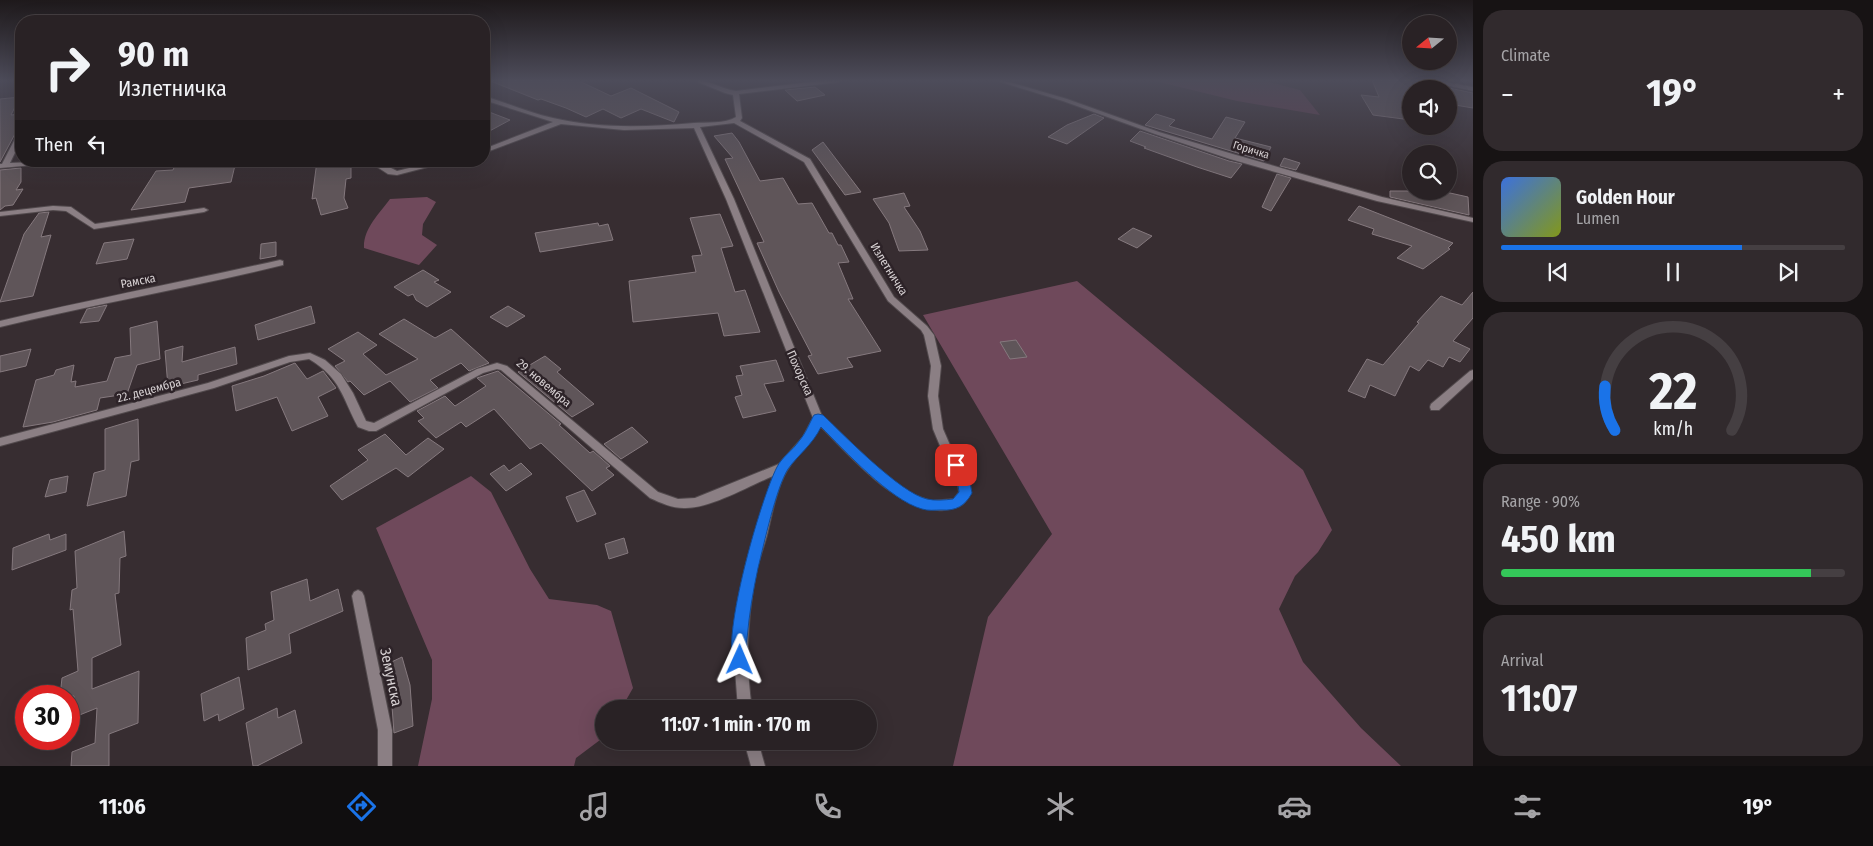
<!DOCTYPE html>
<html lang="en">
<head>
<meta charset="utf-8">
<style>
	:root { --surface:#292225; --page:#312a2d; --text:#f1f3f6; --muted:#a5a4a7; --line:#453f42; --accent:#1a73e8 }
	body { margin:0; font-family:"Fira Sans Condensed",sans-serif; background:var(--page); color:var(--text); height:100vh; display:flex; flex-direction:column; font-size:19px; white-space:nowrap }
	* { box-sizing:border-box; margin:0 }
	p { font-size:16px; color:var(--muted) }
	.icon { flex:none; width:28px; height:28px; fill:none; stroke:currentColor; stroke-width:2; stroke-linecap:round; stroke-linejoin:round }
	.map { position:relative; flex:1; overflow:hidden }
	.side { display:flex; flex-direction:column; gap:10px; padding:10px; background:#171314; width:400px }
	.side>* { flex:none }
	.hud { position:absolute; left:15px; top:15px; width:475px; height:152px; border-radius:20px; box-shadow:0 5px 20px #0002,0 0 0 1px var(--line); background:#292225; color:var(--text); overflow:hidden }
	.needle { width:32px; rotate:252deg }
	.tools { position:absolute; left:1402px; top:15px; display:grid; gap:10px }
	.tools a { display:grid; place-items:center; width:55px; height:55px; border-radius:50%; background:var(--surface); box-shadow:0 5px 20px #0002,0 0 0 1px var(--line); font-size:25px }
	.speed { position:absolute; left:15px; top:685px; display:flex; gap:10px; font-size:25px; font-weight:700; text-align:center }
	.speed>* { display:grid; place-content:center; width:65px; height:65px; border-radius:50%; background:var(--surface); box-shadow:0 5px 20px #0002,0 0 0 1px var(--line); line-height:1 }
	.speed .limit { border:8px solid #d22; background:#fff; color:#111 }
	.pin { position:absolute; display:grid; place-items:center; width:42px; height:42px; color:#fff; margin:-21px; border-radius:10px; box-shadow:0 2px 8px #0006 }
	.me { position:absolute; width:55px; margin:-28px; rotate:1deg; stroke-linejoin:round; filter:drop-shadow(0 0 4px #0008) }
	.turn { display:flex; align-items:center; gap:18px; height:105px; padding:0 20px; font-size:22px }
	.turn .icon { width:65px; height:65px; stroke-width:2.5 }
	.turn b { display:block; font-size:35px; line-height:42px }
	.then { display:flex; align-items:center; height:48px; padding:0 20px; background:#0003; gap:10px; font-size:19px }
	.big { font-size:38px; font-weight:700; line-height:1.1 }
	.side .card { flex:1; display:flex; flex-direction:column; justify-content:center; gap:8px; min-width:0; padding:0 18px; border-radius:20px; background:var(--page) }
	.side .dial { align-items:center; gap:0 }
	.dial svg { height:130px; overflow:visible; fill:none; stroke:var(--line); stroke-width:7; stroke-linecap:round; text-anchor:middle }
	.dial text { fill:var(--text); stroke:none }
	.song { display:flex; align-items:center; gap:15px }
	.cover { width:60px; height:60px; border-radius:8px; background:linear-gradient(135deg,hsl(220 70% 55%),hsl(70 70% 35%)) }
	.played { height:5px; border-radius:2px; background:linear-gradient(90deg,var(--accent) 70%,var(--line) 70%) }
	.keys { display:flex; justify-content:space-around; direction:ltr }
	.heat { display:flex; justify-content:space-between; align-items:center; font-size:28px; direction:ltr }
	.charge { height:8px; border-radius:4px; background:linear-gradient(90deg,#34c759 90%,var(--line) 0) }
	.trip { position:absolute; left:595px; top:700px; width:282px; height:50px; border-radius:25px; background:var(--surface); box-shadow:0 5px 20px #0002,0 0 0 1px var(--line); font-weight:700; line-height:50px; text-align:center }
	.menu { display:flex; height:80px; justify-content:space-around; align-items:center; background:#100e0f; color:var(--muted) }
	.menu .icon { width:35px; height:35px }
	.menu .on { color:var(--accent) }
	.menu b { font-size:22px; color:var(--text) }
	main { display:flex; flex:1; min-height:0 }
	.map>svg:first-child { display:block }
</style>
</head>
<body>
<main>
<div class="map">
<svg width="1473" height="766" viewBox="0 0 1473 766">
	<rect width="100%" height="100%" fill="#372d31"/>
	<!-- green -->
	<path fill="#5f3c4e" d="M1151 80H1261L1300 90 1320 115 1237 101Z"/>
	<!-- forest -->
	<path fill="#6f495b" d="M427 197 436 202 423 224 422 235 437 245 419 265 364 248C363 229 379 214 390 199Z
		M1077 281 1303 470 1332 530 1318 552 1295 576 1279 609 1303 662 1361 728 1401 766H953L988 617 1052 534 923 315Z
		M471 476 491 492 530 569 549 599 597 605 611 611 633 688 621 709H604V737L576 758 574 766H418L432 699V660L376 528Z"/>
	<!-- building -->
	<path fill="#5f5559" stroke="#85797e" d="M488 80H577L611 96 631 88 679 112 674 122 641 109 621 118 603 109 586 117 566 108 541 99 538 100Z
		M1372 80H1411V120L1373 115 1361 95 1379 97Z
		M815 87 825 95 797 101 785 90Z
		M1449 88 1473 93V108L1449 104Z
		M20 97 11 115 21 114V129L16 132 0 162V99Z
		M484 110 510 120 484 134Z
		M1094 114 1104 118 1067 144 1048 137 1067 125Z
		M1156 114 1175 120 1169 126 1212 139 1226 117 1245 122 1235 138 1271 147 1264 161 1145 125Z
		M1140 131 1229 161 1242 164 1231 178 1197 167 1144 148 1146 147 1130 141Z
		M732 133 739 142 760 181 783 178 798 204 812 203 829 233H832L838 245H841L849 262 838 263 853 299H848L881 351 847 358 853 367 818 374 808 356 812 355 779 292 757 243 764 242 725 159 733 158 714 136Z
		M823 142 861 192 845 195 812 150Z
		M1284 158 1300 163 1296 170 1280 166Z
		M177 161H236L231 182 189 188 185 202 131 210 156 171 173 170Z
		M317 161H351V178L346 179 344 198 348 208 321 215 316 198 312 199Z
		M21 168V182L16 190 23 189 13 205 5 206 0 210V170Z
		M1277 174 1291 178 1271 211 1262 207Z
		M1390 191H1441L1468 197 1469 215 1390 197Z
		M904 193 910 206 904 207 920 231 928 250 899 251 889 223 873 199Z
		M1359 206 1453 243 1448 248 1450 249 1423 269 1397 258 1412 246 1372 234 1374 229 1348 220Z
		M49 212 41 237 51 235 33 296 0 302 24 234 39 213Z
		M720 214 733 246 721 248 735 292 745 290 760 332 724 336 718 313 633 322 629 281 696 272 692 256 702 255 690 218Z
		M598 223 599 226 608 224 613 240 540 252 535 233Z
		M1133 228 1152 236 1137 248 1118 239Z
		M134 239 127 259 96 264 104 243Z
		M276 242V256L260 259 261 244Z
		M423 270 439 280 434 282 451 292 427 307 416 300 413 294 408 296 394 287Z
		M1473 292V318L1453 341 1470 349 1460 362 1449 357 1443 367 1428 360 1419 371 1410 366 1395 396 1370 385 1365 398 1348 391 1367 359 1383 365 1419 323 1417 322 1441 296 1462 305Z
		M107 305 99 321 80 323 87 309Z
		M311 306 315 323 258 340 255 325Z
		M508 306 525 316 507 327 490 317Z
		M404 319 435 338 451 329 489 363 469 371 461 363 430 380 438 388 410 402 390 381 364 395 350 381 348 382 335 366 345 361 328 349 358 332 377 345 363 354 386 375 418 359 379 334Z
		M157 321 160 359 137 365 127 394 100 398 97 410 53 422 23 427 36 380 54 375 56 370 74 365 71 382 76 381 75 387 107 381 115 358 131 355 130 328Z
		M1016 340 1027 357 1010 359 1000 342Z
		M183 346 182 362 235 347 237 364 198 375V380L168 387 165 351Z
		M31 349 26 366 0 372V356Z
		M545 356 561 369 557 372 594 404 572 417 518 372Z
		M776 360 784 381 764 384 776 411 743 418 735 397 742 395 736 376 743 375 740 366Z
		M295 363 307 379 323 371 336 388 318 397 328 416 292 431 277 397 236 411 232 386 264 376Z
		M498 371 561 424 559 425 590 453 593 451 610 466 606 468 614 475 592 491 541 443 530 449 494 409 466 427 461 422 436 438 418 421 424 418 417 411 445 396 455 406 486 386 477 378Z
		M138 419 139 460 131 462 126 496 87 506 94 473 105 470V429Z
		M632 427 648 442 621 459 604 444Z
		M385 434 406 455 428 438 444 449 408 477 396 468 342 500 330 486 368 460 358 450Z
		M521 463 532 474 506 491 490 474 504 465 509 471Z
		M68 476 66 492 45 497 50 480Z
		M584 490 596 514 577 522 566 497Z
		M124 531 126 556 120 558 119 593 115 594 121 645 92 658V689L139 671 138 723 109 734V766H71L72 752 95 743 97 708 72 718 74 696H60L62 678 78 671 73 609 70 610 72 590 77 588 75 551Z
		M49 534 50 540 66 534V550L12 570 13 548Z
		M624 538 628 553 609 559 605 544Z
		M307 579 310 601 338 589 343 611 289 634 291 653 248 670 246 638 266 630 265 624 274 620 271 592Z
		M402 657 410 685 413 726 394 733 391 693 383 666Z
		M239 677 244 709 219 721 218 714 204 721 201 694Z
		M277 708 278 718 295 710 302 743 257 766H253L246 723Z"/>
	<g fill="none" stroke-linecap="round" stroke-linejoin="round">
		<defs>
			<path id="street" d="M693 80C708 79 721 89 736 91L827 80H842L839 82 739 94 742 118 740 121 810 159 894 297 927 326 934 335 941 366 938 396 943 429 953 452 969 477 971 493C963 507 959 508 944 510 898 514 850 455 820 426 810 444 793 457 784 476 775 494 772 515 767 535 764 546 760 557 757 568 747 615 745 661 752 709H738L734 656 738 604 746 564 773 476C749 486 709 509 684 508 672 508 661 503 650 498L501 370 497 369 483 373 376 431H369L358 427C342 397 341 378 309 359L290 362 214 388 0 446V438L208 383 289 356 310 353 325 360 341 374 353 393 366 421 374 423 477 369 497 363 507 366 658 492 678 499 695 498 779 464 803 437 813 418 726 199 694 128 624 130 561 124 484 153V149L553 122 484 100V96C507 103 530 113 553 118 599 129 648 127 694 123 706 122 725 124 736 117L733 95 725 93ZM734 123 804 162 888 301 921 330 924 335 931 366 928 396 933 429 943 453 957 478 959 492 954 499 931 501 914 495 900 486 872 463 822 416 734 199 700 127Z
				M994 80H1002L1067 99 1159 132 1236 155 1382 197 1473 218V222L1377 201 1230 159 1155 134 1063 101Z
				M1422 80H1433L1473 87V91Z
				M21 131V140L10 163 57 161V163L0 168V164H2L18 133Z
				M368 161H377L397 171 438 161H451L397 175 388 174Z
				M53 206 71 207 95 224 204 208 208 210 204 212 94 229 66 211 53 210 0 216V212Z
				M280 260 283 261V265C189 288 94 304 0 327V321C93 299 187 281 280 260Z
				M1473 370V379L1439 410H1431L1430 407 1431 404 1470 371Z
				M358 590 362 592 364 596 392 730V766H378V730L352 596 354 592Z
				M744 741H758L765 766H751Z"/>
		</defs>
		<!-- street casing -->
		<use href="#street" stroke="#524a4d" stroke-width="2"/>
		<!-- street -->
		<use href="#street" fill="#8b7f84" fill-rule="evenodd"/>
	</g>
	<!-- sky -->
	<linearGradient id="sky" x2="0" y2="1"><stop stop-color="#1e191b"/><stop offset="0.43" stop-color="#4d4c5a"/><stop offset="1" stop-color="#4d4c5a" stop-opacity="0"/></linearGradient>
	<rect width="1473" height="187" fill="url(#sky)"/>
	<!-- route -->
	<path fill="#1a73e8" stroke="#114b97" d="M818 414 823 415C844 435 900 493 927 499 935 501 945 500 953 499L959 492 957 478 949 465 951 462H960L969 477 972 493C965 506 956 511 941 510 935 510 928 511 922 509 890 500 845 451 821 427 813 444 798 455 788 469 776 488 764 544 758 568 753 591 749 615 747 639 746 648 749 657 745 666L740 668 734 666C721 636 761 498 777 467 782 457 793 450 799 441 806 433 809 424 814 415Z"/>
	<g text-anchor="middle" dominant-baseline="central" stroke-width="5" stroke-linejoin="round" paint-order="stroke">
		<!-- far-street labels -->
		<g font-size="11" fill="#d7d1d3" stroke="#2d2328">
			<text transform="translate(1251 150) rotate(17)">Горичка</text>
		</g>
		<!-- street labels -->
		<g font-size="12" fill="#d7d1d3" stroke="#2d2328">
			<text transform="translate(889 269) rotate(58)">Излетничка</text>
			<text transform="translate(138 281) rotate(-11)">Рамска</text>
			<text transform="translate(800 373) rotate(66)">Похорска</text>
			<text transform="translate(544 383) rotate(40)">29. новембра</text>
			<text transform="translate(149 390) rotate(-15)">22. децембра</text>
		</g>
		<!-- near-street labels -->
		<g font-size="15" fill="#d7d1d3" stroke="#2d2328">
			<text transform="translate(391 677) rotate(78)">Земунска</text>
		</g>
	</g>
</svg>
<div class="tools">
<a><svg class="needle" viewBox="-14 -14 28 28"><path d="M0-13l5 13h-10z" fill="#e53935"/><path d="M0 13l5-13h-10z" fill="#a5a4a7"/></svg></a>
<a><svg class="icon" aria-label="sound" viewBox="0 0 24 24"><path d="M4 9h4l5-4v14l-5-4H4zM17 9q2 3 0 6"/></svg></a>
<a><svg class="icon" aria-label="search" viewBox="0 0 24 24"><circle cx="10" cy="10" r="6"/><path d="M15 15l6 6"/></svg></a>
</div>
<div class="speed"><div class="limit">30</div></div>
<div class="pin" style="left:956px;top:465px;background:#d93025"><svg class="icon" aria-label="arrive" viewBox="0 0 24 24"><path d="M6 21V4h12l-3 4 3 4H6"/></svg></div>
<svg class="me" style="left:740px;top:660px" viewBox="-20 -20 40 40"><path d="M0-17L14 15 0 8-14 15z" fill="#1a73e8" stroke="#fff" stroke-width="4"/></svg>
<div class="trip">11:07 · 1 min · 170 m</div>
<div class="hud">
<div class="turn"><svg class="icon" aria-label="right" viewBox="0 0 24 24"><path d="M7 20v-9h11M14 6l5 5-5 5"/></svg><div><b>90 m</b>Излетничка</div></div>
<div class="then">Then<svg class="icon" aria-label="left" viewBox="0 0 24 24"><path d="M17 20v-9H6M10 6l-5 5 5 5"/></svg></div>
</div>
</div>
<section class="side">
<div class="card"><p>Climate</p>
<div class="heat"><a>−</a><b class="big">19°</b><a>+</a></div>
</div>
<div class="card">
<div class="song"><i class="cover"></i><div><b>Golden Hour</b><p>Lumen</p></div></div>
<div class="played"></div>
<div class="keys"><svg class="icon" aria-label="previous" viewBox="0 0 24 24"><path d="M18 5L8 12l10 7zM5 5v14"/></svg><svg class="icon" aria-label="pause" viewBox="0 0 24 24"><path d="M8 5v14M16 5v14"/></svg><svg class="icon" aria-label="next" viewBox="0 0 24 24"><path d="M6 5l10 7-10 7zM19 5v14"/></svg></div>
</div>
<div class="card dial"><svg viewBox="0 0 100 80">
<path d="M14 69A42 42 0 1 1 86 69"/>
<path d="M14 69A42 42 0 0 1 8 42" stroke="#1a73e8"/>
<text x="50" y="56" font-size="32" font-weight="700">22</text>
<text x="50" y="72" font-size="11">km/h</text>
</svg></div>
<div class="card"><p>Range · 90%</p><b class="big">450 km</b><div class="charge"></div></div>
<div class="card"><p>Arrival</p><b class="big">11:07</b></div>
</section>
</main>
<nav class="menu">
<b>11:06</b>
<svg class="icon on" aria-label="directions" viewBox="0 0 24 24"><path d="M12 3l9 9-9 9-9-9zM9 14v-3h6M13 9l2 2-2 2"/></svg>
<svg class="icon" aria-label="music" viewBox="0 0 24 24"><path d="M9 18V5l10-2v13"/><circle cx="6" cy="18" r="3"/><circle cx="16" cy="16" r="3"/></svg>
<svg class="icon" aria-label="phone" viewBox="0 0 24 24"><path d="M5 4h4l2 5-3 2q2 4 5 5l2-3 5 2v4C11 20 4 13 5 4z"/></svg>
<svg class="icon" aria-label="climate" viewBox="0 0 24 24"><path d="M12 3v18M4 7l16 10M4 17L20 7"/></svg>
<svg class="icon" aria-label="car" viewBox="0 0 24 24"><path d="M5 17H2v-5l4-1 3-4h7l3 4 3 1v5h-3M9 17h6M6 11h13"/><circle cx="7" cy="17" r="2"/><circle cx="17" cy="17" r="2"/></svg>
<svg class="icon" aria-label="filters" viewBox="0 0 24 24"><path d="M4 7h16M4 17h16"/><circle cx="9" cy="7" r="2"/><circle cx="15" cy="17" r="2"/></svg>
<b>19°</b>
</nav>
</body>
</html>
